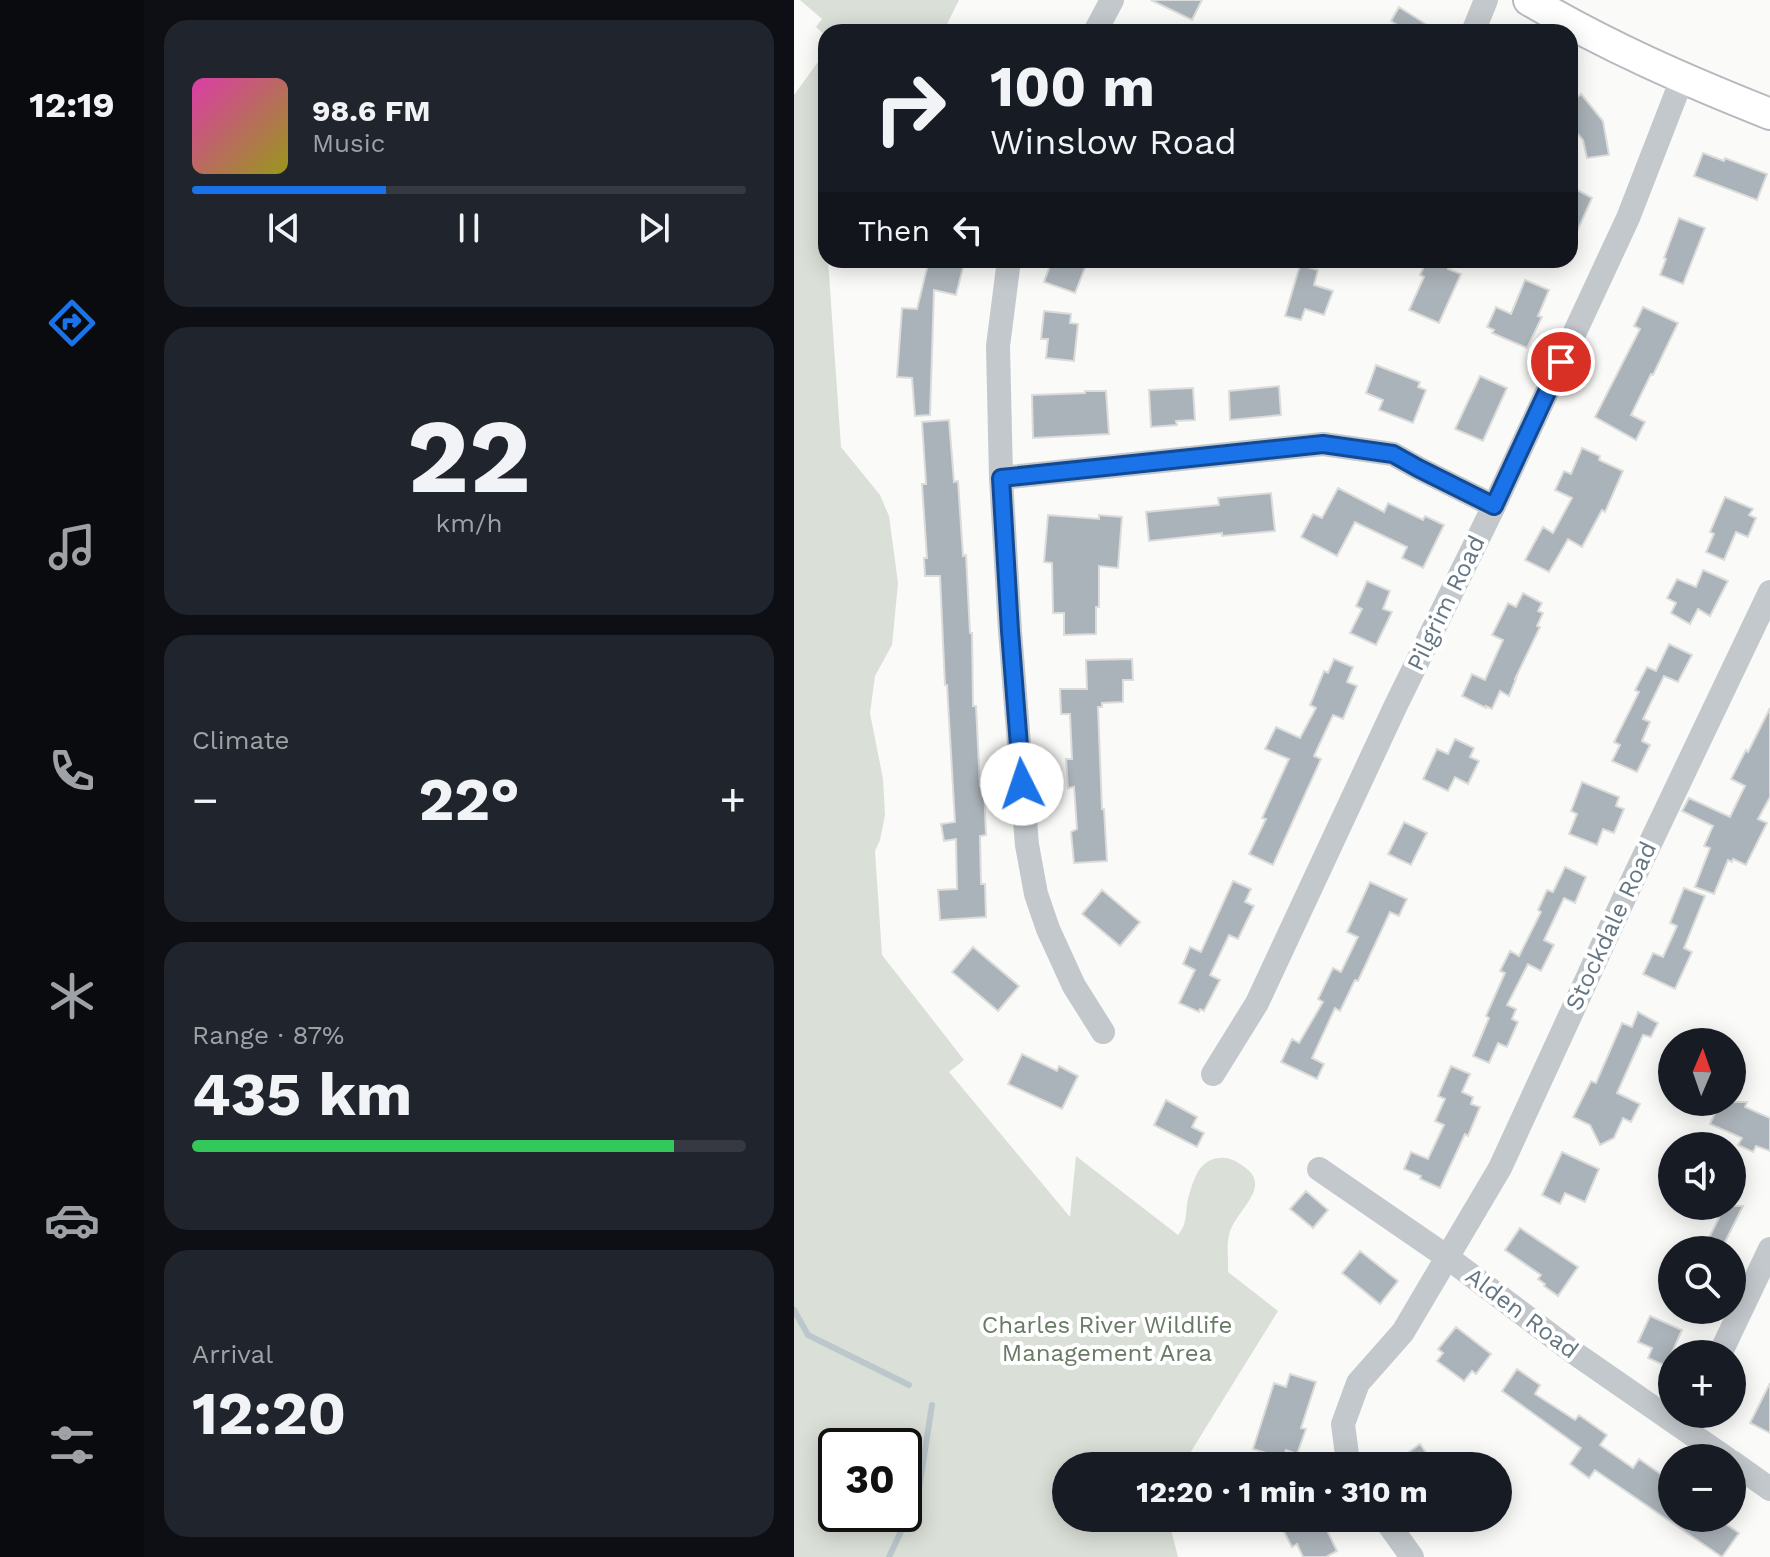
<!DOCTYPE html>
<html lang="en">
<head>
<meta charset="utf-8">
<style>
	:root { --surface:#171b24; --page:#20242c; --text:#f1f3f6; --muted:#9ea1a6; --line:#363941; --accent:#1a73e8 }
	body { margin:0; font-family:"Work Sans",sans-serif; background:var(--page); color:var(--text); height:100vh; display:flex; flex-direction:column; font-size:30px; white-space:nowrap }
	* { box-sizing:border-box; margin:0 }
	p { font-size:26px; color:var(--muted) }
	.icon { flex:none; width:44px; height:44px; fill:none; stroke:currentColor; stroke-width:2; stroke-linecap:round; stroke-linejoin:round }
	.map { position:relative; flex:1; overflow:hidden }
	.side { display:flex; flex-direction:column; gap:20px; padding:20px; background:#0d0f14; width:650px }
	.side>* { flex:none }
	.hud { position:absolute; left:24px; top:24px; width:760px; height:244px; border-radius:24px; box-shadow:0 4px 20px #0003; background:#171b24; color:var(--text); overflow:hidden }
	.needle { width:52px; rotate:2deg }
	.tools { position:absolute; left:864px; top:1028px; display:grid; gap:16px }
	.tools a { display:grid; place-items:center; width:88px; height:88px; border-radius:50%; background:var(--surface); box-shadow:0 4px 20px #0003; font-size:40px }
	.speed { position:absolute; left:24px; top:1428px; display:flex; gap:16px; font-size:40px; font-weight:700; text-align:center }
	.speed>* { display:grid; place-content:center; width:104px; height:104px; border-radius:50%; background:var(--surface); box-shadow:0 4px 20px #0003; line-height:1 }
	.speed .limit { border:4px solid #111; border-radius:12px; background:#fff; color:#111 }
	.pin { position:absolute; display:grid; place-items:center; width:68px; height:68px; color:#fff; margin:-34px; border:4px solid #fff; border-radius:50%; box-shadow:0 2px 8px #0007 }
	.me { position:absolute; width:88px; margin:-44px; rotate:356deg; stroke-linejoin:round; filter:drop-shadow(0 0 6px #0008) }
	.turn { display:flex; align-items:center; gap:28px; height:168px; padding:0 40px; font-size:36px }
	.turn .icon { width:104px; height:104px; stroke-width:2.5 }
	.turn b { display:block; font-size:56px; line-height:68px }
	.then { display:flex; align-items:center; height:76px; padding:0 40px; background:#0003; gap:16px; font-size:30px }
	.big { font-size:60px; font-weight:700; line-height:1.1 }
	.side .tile { flex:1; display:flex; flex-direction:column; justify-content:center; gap:12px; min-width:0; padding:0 28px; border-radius:24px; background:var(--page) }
	.side .dial { align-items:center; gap:0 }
	.dial b { font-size:104px; line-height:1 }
	.song { display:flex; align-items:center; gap:24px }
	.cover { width:96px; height:96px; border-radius:12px; background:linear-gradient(135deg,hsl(320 70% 55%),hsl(60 70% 35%)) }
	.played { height:8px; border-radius:4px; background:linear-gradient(90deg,var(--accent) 35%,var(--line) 35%) }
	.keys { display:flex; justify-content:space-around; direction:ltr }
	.heat { display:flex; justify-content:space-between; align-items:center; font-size:44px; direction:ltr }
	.charge { height:12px; border-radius:6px; background:linear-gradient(90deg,#34c759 87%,var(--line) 0) }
	.trip { position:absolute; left:258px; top:1452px; width:460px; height:80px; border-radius:40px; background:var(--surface); box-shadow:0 4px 20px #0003; font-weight:700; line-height:80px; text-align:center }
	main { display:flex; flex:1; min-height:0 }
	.menu { display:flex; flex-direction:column; width:144px; justify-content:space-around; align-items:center; background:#090b0e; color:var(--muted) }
	.menu .icon { width:56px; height:56px }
	.menu .selected { color:var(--accent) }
	.menu b { font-size:36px; color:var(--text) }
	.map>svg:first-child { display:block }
</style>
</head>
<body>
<main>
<nav class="menu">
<b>12:19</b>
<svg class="icon selected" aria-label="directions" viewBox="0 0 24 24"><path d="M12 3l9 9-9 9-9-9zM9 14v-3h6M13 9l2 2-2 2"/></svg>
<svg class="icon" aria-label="music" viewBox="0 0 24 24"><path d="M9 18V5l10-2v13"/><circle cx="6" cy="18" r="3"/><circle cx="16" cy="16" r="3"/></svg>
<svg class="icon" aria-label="phone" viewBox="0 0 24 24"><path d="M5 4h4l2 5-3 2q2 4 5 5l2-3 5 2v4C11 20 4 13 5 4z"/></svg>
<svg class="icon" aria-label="climate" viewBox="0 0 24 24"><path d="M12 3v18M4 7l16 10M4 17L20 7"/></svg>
<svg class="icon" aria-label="car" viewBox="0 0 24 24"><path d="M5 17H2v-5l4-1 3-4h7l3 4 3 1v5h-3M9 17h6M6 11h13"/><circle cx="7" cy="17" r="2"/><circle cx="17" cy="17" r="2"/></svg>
<svg class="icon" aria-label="filters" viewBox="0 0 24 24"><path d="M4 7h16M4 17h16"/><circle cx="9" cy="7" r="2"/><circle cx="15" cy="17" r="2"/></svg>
</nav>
<section class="side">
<div class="tile">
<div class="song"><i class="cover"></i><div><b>98.6 FM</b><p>Music</p></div></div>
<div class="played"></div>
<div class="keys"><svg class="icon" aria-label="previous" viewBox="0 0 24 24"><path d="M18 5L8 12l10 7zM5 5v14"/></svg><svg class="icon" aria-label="pause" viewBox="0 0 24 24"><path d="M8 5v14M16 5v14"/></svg><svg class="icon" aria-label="next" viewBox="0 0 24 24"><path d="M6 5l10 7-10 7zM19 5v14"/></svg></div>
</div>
<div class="tile dial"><b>22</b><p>km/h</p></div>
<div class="tile"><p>Climate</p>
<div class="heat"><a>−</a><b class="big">22°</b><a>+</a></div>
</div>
<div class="tile"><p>Range · 87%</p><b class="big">435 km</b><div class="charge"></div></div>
<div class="tile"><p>Arrival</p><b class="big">12:20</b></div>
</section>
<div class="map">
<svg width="976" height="1557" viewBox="0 0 976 1557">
	<rect width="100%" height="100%" fill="#fafaf8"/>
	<!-- green -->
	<path fill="#dadfd7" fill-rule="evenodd" d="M6 0H165L149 32H32V36L22 27 28 19Z
		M32 51V260H34L47 447 86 495 95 516 104 583 98 645 81 676 76 713 89 779 91 815 86 840 81 851 88 955 170 1060 155 1072 276 1217 282 1156 384 1235C394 1223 391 1213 394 1199 396 1191 400 1178 405 1170 410 1163 417 1158 426 1158 434 1157 442 1161 449 1166 481 1187 440 1211 435 1235 432 1247 435 1260 434 1272L484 1311 388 1466H272V1518H374L384 1557H0V95ZM42 1446H110V1514H42Z"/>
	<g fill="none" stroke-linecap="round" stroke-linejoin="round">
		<!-- stream -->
		<path stroke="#bbc7cb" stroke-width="6" d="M0 1310 14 1335 115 1385
			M95 1557 124 1495 138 1405"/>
	</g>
	<!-- building -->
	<path fill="#aab3b9" stroke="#dcdcda" stroke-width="2" d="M357 0H408L398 20Z
		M605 7 644 32H602L605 26 597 21Z
		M787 94 809 121 815 155 793 158 789 140 776 125V103Z
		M909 153 930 161 931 158 973 174 963 200 900 176Z
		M776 186 798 198 776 247Z
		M885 218 911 228 889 284 866 275 872 259 870 258Z
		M135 260H171L162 295 140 290 136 415 121 416 118 378 103 377 108 308 123 309Z
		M258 260H294L281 293 250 282Z
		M633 260H644L656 265 654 269 667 274 645 323 615 310 630 277 626 275Z
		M506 265 524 270 520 285 539 291 530 315 511 309 507 320 491 316Z
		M731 280 755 290 744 316 748 317 733 348 698 333 700 330 693 327 702 307 717 314Z
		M849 307 884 323 859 375 857 374 837 415 851 422 842 440 801 417 846 329 840 326Z
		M250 311 277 314 276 323 284 324 280 361 252 358 254 339H247Z
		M582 365 626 382 624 387 632 390 619 423 585 410 589 400 572 393Z
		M686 376 713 388 689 441 661 429Z
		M485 386 487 415 436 420 435 391Z
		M399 388 401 420 382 421 383 425 357 427 355 390Z
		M291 391H312L315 434 239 438 238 395 291 393Z
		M155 420 160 482 164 481 169 556 172 555 176 633H178L179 706H182L186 786H190L192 835 186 836 187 884H191L192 917 146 920 144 890 163 889 162 839 150 841 147 824 161 822 153 685H151L146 576H131L130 558H133L128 484H132L128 422Z
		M788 448 806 456 805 460 829 471 811 512 808 510 788 547 774 539 755 572 731 560 749 527 759 533 778 498 761 490 770 471 777 474Z
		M544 488 590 512 594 503 629 520 631 516 650 525 629 568 608 558 613 547 561 522 543 556 507 537 519 514 528 518Z
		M477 493 481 531 428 536V533L355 541 352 512 425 505 424 498Z
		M931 497 959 509 955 515 962 518 954 537 942 532 930 560 912 552 920 534 916 532Z
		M254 515 305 519V515L328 517 324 568 305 566V607H302V634L270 635V613H259L258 563 250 562Z
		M909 570 934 581 916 616 904 609 896 624 877 613 882 603 873 598 883 579 902 587Z
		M573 581 596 591 589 609 598 612 582 645 556 633 568 609 562 606Z
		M729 593 748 603 744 611 749 613 743 626 746 627 721 679H722L715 696 706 691 698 709 692 706V708L668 696 678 674 691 680 709 640 698 635 714 603 722 607Z
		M875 644 898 655 884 682 870 676 849 719 856 722 848 741 856 745 843 772 818 761 826 745 820 742 845 692 841 690 853 667 862 671Z
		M338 659 339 680H329V702L308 703V707H304L308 809H310L313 861 280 863 277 832 283 829 280 787 274 788 272 759H278L276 714H267L266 689H293L292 660Z
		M540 659 559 667 553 682 563 686 549 719 539 715 520 756 527 759 479 865 455 854 472 819 468 818 495 759 471 749 482 727 506 738 522 708 516 705 530 671 534 673Z
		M976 708V797L964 819 973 823 952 865 939 859 938 862 934 860 920 894 901 887 916 848 910 846 919 826 888 811 895 798 936 817 951 786 937 779 952 750 954 752Z
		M661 739 680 748 676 757 685 761 674 784 661 777 654 791 629 779 643 749 654 754Z
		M788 782 825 797 822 806 830 809 820 833 809 829 803 845 775 834 783 814 777 811Z
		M610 822 633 833 617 865 594 854Z
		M771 867 792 877 781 903 770 898 750 940 760 945 747 971 734 964 713 1005 722 1009 718 1019 724 1022 713 1047 704 1043 695 1063 679 1056 695 1018 692 1016 711 973 706 971 716 951 725 956 747 912 744 910 753 890 759 892Z
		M439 881 457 889 451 902 460 906 444 939 435 935 416 975 426 980 410 1011 406 1009 405 1012 385 1003 401 970 389 964 396 947 407 952Z
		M576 882 613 899 605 916 596 912 564 981 561 980 546 1011 541 1008 518 1058 530 1064 523 1079 487 1062 498 1039 505 1043 529 1002 524 999 539 968 547 972 564 937 553 932Z
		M890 888 911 896 890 948 898 952 881 989 849 974 859 953 869 957 883 926 876 923Z
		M308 890 346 922 326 946 288 914Z
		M179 947 225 986 204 1011 158 972Z
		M844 1012 864 1023 857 1037 849 1035 823 1093 846 1104 837 1122 829 1118 820 1138 806 1145 796 1125 779 1117 797 1081 802 1083 828 1023 838 1027Z
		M228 1054 263 1071 265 1066 284 1076 268 1109 214 1084Z
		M657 1066 676 1074 668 1092 679 1097 677 1104 686 1107 674 1136 671 1134 646 1188 626 1179 627 1176 610 1169 617 1152 634 1159 650 1125 641 1121 651 1099 644 1096Z
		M372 1100 403 1117 398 1127 410 1133 403 1147 360 1125Z
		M926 1102H953L951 1107 976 1118V1151L962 1146 959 1152 944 1145 948 1138 916 1124Z
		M768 1152 805 1169 791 1202 771 1193 766 1204 748 1195Z
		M512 1191 534 1210 519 1228 496 1209Z
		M897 1206H949L927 1250H909L925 1218Z
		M726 1228 784 1267 764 1296 750 1286 751 1284 744 1279 747 1275 711 1250Z
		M566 1251 604 1281 586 1304 548 1273Z
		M856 1316 888 1330 872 1366 854 1358 858 1348 844 1342Z
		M662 1327 697 1354 682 1374 678 1371 670 1381 643 1361 649 1353 644 1349Z
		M723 1369 746 1385 741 1394 781 1420 785 1415 813 1435 806 1445 839 1468 845 1459 878 1482V1518H923L945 1533 928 1557 801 1470 795 1478 776 1464 787 1448 708 1391Z
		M496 1374 522 1382 507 1428 512 1429 503 1454 492 1450 489 1458 459 1449 480 1383 492 1387Z
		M976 1383V1433L956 1423Z
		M626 1444 641 1466H596Z
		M483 1518H527L543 1551 532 1557H509L503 1544 498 1547Z"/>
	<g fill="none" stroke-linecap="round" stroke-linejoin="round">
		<defs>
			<path id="major" d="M735 0C812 46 893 81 976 114"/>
		</defs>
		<!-- major casing -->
		<use href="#major" stroke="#b5babe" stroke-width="34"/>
		<!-- minor -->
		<path stroke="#c3c8cc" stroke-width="24" d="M301 32 318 0
			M679 32 692 0
			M215 260 204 346 207 478 216 631 233 845 242 894 254 929 280 986 309 1032
			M207 478 529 444 599 454 624 468 700 506
			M419 1074 463 1003 602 705 700 506 834 218 888 79
			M525 1169 653 1257 779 1352 932 1458
			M926 1354 976 1249
			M938 1462 976 1489
			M557 1466 553 1455 549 1424 564 1383 609 1332 706 1168 832 894 976 592
			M590 1518 618 1557"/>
		<!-- major -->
		<use href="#major" stroke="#fff" stroke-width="30"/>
	</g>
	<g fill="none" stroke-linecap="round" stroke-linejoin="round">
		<defs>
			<path id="route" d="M228 784 216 631 207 478 529 444 599 454 624 468 700 506 767 362"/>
		</defs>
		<!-- route casing -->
		<use href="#route" stroke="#114b97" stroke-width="20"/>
		<!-- route -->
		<use href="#route" stroke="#1a73e8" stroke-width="14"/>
	</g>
	<g text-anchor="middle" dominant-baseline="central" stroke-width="8" stroke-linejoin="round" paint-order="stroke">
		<!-- street labels -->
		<g font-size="24" fill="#657683" stroke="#fff">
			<text transform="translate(652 603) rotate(-64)">Pilgrim Road</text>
			<text transform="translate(817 926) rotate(-65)">Stockdale Road</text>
			<text transform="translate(728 1313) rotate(37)">Alden Road</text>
		</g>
		<!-- park labels -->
		<g font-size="24" fill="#687a64" stroke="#fff">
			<text x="313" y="1325">Charles River Wildlife<tspan x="313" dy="28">Management Area</tspan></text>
		</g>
	</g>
</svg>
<div class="tools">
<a><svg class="needle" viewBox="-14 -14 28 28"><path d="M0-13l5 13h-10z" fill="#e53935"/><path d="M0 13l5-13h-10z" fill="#9ea1a6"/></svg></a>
<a><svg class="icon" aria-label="sound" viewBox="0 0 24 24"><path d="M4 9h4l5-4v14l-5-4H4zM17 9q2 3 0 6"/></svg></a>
<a><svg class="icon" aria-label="search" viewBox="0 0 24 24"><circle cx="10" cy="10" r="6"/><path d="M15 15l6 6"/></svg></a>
<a>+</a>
<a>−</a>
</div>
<div class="speed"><div class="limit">30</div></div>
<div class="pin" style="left:767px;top:362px;background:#d93025"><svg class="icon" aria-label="arrive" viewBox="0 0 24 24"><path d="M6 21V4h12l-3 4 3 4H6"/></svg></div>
<svg class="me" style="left:228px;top:784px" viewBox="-20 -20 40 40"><circle r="19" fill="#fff"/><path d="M0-13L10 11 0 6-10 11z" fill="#1a73e8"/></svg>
<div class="trip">12:20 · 1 min · 310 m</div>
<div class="hud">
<div class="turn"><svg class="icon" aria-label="right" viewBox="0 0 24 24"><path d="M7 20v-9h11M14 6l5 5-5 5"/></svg><div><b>100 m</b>Winslow Road</div></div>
<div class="then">Then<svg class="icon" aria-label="left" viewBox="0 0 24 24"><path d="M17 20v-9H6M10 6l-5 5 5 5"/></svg></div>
</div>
</div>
</main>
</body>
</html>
